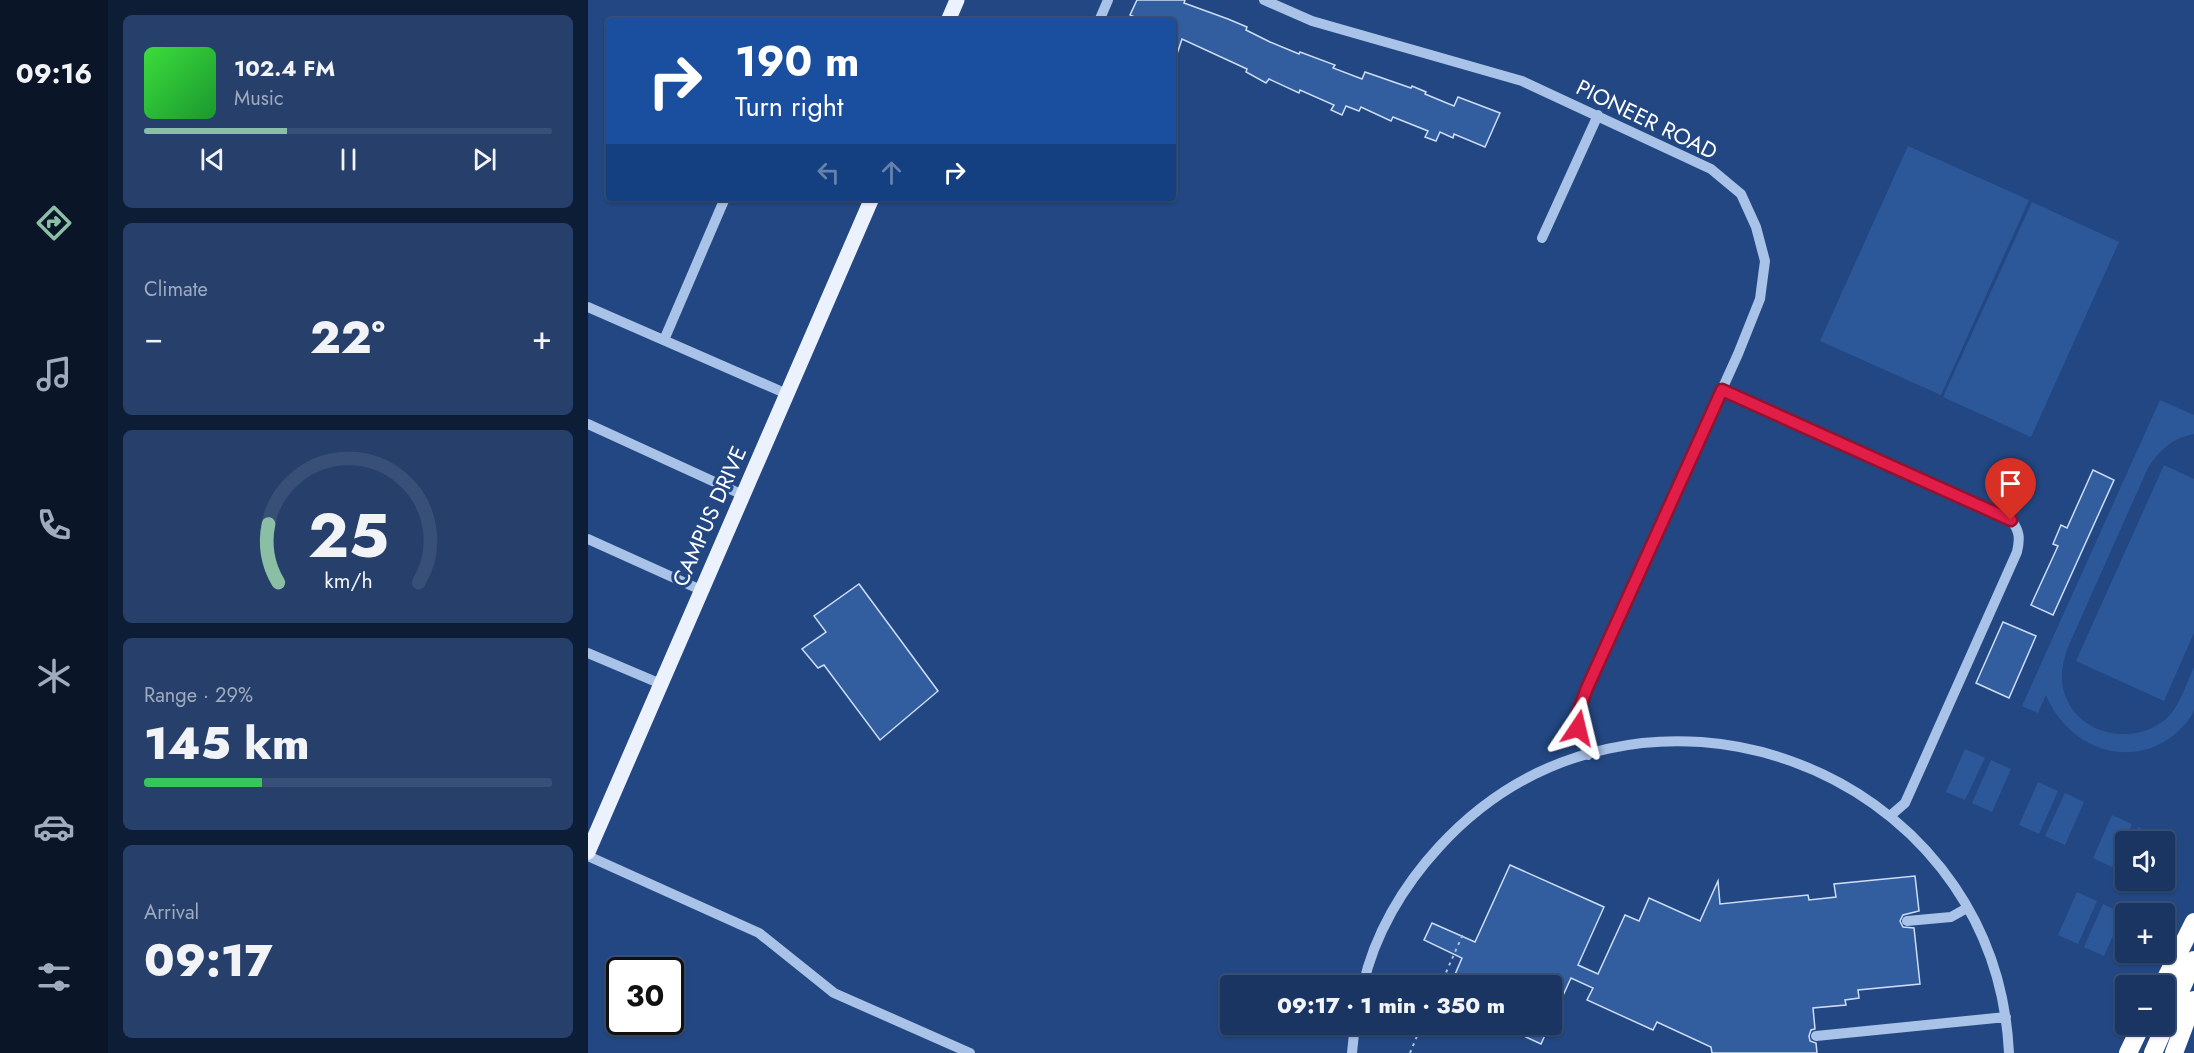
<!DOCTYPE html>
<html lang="en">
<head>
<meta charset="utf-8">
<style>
	:root { --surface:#1a3562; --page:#27406b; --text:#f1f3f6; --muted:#9fabbe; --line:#385077; --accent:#8abfa5 }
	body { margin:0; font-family:Jost,sans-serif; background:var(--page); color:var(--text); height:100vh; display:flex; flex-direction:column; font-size:22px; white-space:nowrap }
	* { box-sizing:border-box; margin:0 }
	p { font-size:20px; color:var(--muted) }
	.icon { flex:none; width:33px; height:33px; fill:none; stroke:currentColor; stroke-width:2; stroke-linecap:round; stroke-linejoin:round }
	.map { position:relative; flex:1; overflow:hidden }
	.side { display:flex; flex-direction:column; gap:15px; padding:15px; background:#0e1d36; width:480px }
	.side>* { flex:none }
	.hud { position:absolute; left:18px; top:18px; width:570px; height:183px; border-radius:6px; box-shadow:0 2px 4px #0004,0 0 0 2px var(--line); background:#1a4fa0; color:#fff; overflow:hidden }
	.controls { position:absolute; left:1527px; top:831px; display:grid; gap:12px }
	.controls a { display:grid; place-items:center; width:60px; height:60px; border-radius:6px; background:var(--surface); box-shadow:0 2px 4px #0004,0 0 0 2px var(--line); font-size:30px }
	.speed { position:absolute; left:18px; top:957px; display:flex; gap:12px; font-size:30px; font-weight:700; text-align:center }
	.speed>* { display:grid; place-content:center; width:78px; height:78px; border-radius:50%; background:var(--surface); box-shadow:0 2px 4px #0004,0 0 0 2px var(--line); line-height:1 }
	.speed .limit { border:3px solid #111; border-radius:9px; background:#fff; color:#111 }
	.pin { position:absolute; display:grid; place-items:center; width:51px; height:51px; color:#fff; margin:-62px -26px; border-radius:50% 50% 50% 0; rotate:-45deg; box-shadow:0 0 6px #0007 }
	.pin .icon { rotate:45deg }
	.me { position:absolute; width:66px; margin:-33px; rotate:10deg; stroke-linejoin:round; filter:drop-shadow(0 0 4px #0008) }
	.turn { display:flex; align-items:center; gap:21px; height:126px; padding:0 30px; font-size:27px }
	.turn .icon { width:78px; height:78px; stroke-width:2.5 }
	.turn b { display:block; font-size:42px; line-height:51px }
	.lanes { display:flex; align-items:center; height:57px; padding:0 30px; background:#0003; justify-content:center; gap:30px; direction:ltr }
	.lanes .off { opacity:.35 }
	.big { font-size:45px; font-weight:800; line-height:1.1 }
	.side .card { flex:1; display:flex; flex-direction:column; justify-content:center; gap:9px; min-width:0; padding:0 21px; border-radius:9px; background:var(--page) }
	.side .dial { align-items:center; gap:0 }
	.dial svg { height:156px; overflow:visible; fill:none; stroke:var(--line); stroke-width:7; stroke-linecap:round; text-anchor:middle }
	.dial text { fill:var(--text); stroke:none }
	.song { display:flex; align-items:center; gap:18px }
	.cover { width:72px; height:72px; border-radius:9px; background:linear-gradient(135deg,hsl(120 70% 55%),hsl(130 70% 35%)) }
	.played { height:6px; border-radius:3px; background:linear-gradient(90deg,var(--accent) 35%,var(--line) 35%) }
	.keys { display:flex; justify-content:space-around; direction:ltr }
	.heat { display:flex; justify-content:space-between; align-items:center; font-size:33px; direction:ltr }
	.charge { height:9px; border-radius:4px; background:linear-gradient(90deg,#34c759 29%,var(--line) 0) }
	.trip { position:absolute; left:632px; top:975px; width:342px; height:60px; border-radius:6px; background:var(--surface); box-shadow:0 2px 4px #0004,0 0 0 2px var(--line); font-weight:800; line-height:60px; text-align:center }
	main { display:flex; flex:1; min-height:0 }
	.tab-bar { display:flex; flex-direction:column; width:108px; justify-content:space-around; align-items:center; background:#0a1527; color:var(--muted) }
	.tab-bar .icon { width:42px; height:42px }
	.tab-bar .selected { color:var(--accent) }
	.tab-bar b { font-size:27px; color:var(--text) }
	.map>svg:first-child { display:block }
</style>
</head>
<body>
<main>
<nav class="tab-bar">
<b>09:16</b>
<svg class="icon selected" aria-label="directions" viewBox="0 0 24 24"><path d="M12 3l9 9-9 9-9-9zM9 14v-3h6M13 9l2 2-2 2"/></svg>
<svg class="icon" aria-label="music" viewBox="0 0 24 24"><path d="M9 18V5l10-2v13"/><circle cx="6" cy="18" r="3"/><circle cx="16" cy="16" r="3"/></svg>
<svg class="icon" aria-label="phone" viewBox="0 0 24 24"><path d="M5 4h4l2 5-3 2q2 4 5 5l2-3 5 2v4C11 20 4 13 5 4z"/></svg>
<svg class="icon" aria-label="climate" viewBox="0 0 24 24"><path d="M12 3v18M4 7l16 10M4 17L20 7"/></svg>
<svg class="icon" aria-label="car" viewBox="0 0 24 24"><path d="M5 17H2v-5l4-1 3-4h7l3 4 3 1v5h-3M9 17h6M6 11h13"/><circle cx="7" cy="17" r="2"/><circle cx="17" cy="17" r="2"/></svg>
<svg class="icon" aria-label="filters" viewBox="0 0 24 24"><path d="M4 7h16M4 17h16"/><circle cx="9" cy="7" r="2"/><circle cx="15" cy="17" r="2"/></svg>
</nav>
<section class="side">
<div class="card">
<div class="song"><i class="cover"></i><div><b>102.4 FM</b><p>Music</p></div></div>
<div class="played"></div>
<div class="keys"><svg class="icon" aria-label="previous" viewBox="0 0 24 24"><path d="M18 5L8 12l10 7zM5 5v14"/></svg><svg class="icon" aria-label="pause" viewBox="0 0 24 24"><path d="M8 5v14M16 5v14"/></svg><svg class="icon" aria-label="next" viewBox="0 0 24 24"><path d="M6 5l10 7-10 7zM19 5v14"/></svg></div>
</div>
<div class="card"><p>Climate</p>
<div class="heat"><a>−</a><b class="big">22°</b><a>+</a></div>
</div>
<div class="card dial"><svg viewBox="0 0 100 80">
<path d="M14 69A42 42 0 1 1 86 69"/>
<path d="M14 69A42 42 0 0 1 9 39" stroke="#8abfa5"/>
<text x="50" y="56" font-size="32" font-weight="700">25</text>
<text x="50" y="72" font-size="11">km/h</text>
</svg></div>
<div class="card"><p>Range · 29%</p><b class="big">145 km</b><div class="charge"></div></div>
<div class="card"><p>Arrival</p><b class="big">09:17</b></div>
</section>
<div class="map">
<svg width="1606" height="1053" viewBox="0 0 1606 1053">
	<rect width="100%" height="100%" fill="#224782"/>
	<!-- green -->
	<path fill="#2c589a" d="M1320 146 1441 200 1353 395 1232 341Z
		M1444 202 1531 242 1443 437 1355 397Z
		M1572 400 1606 415V434C1584 438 1570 451 1559 470L1480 647C1475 661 1472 674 1475 688 1485 734 1544 748 1578 719 1592 706 1598 684 1606 667 1606 680 1606 696 1606 709 1604 718 1594 728 1587 734 1541 772 1479 747 1458 695L1450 713 1434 706Z
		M1576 465 1606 479V633L1576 701 1488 661Z
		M1377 749 1397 758 1377 800 1358 792Z
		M1403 760 1423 769 1404 812 1384 803Z
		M1450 782 1470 791 1451 834 1431 825Z
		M1477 793 1496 802 1477 845 1457 836Z
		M1524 815 1544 824 1524 867 1505 858Z
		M1550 827 1570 836 1567 841H1543Z
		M1489 892 1509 901 1490 944 1470 935Z
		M1515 904 1535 913 1516 956 1496 947Z"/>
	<!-- building -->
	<path fill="#325d9f" stroke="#cdddf6" stroke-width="1.5" d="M549 0H597L596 3 640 19 659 27 658 30 682 42 711 54 712 52 747 65 745 68 774 79 777 72 823 88 824 86 838 92 837 94 866 106 870 97 912 113 897 147 866 134 865 138 852 132 848 141 837 137 840 131 805 117 803 121 773 107 771 111 758 106 754 115 743 110 746 105 712 90 711 93 681 79 678 83 658 72 659 69 594 39 587 60H585V21H555L542 15Z
		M1505 470 1526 480 1465 615 1443 605 1470 546 1465 544 1473 525 1479 528Z
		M271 584 350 691 292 740 236 665 230 668 214 649 238 632 226 616Z
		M1415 622 1448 636 1421 698 1388 683Z
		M922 865 1016 907 990 965 1010 974 1037 915 1051 921 1061 898 1112 921 1130 881 1132 904 1220 895 1221 900 1248 897 1246 884 1327 876 1331 911 1315 915 1312 921 1315 927 1326 928 1332 984 1270 990 1271 998 1257 1000 1258 1005 1225 1008 1227 1029 1223 1030 1221 1036 1222 1041 1228 1043 1229 1053H1124L1123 1047 1069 1022 1065 1030 999 1000 1005 988 983 978 963 1022V986H862L874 958 836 940 844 923 887 942Z
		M910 1024H962L953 1044Z"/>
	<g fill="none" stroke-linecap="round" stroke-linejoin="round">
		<!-- path -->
		<path stroke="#a9c2e8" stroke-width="2" stroke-dasharray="3 4.5" stroke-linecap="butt" d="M852 986 875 934
			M822 1053 834 1024"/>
		<!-- minor -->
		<path stroke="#a9c2e8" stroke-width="10" d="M676 0 724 21 934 81 1123 169 1153 194 1168 227 1177 261 1172 299 1150 354 999 688C987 721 988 722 1000 755
			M511 21 520 0
			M954 238 1010 115
			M0 307 199 394
			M76 340 137 198
			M1134 390 1423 520C1432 531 1432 539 1429 552L1330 774 1317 803 1302 816
			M0 424 155 495
			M0 539 113 590
			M0 653 73 684
			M0 856 171 933 246 993 382 1053
			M1319 921 1363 917 1379 908
			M775 986C786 935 815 886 851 847 1046 634 1407 763 1421 1053
			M1228 1036 1418 1017
			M764 1053 767 1024"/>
		<!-- major -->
		<path stroke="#ebf1fd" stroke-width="15" d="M360 21 369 0
			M0 852 284 198"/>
		<!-- highway -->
		<path stroke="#fff" stroke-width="18" d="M1574 986 1606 922
			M1540 1053 1554 1024
			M1565 1053 1606 960
			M1586 1053 1606 1000"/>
	</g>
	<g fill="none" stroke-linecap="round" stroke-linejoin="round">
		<defs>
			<path id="route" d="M990 728 989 715 999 688 1134 390 1423 520"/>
		</defs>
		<!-- route casing -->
		<use href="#route" stroke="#92132f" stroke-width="15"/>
		<!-- route -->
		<use href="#route" stroke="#e11d48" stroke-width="10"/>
	</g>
	<g text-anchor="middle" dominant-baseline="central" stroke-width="6" stroke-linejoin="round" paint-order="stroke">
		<!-- street labels -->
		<g font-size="22" fill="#fff" stroke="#224782">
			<text transform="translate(1059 119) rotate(26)">PIONEER ROAD</text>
			<text transform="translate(121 516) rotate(-66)">CAMPUS DRIVE</text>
		</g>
	</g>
</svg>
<div class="controls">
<a><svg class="icon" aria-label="sound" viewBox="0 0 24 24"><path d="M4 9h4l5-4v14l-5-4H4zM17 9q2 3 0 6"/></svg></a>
<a>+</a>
<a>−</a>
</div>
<div class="speed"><div class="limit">30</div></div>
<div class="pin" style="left:1423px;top:520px;background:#d93025"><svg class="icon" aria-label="arrive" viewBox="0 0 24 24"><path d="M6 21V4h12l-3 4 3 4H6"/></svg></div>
<svg class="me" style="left:990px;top:728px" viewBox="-20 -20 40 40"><path d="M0-17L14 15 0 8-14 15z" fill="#e11d48" stroke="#fff" stroke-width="4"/></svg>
<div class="trip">09:17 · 1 min · 350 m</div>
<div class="hud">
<div class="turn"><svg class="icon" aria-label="right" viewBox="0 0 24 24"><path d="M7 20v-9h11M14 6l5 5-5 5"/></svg><div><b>190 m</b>Turn right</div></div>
<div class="lanes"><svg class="icon off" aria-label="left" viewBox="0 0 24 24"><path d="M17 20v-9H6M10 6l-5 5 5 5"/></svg><svg class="icon off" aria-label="ahead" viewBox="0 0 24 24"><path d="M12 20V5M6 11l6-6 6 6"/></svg><svg class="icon" aria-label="right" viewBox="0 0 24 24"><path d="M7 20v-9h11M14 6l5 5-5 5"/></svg></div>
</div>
</div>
</main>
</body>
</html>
